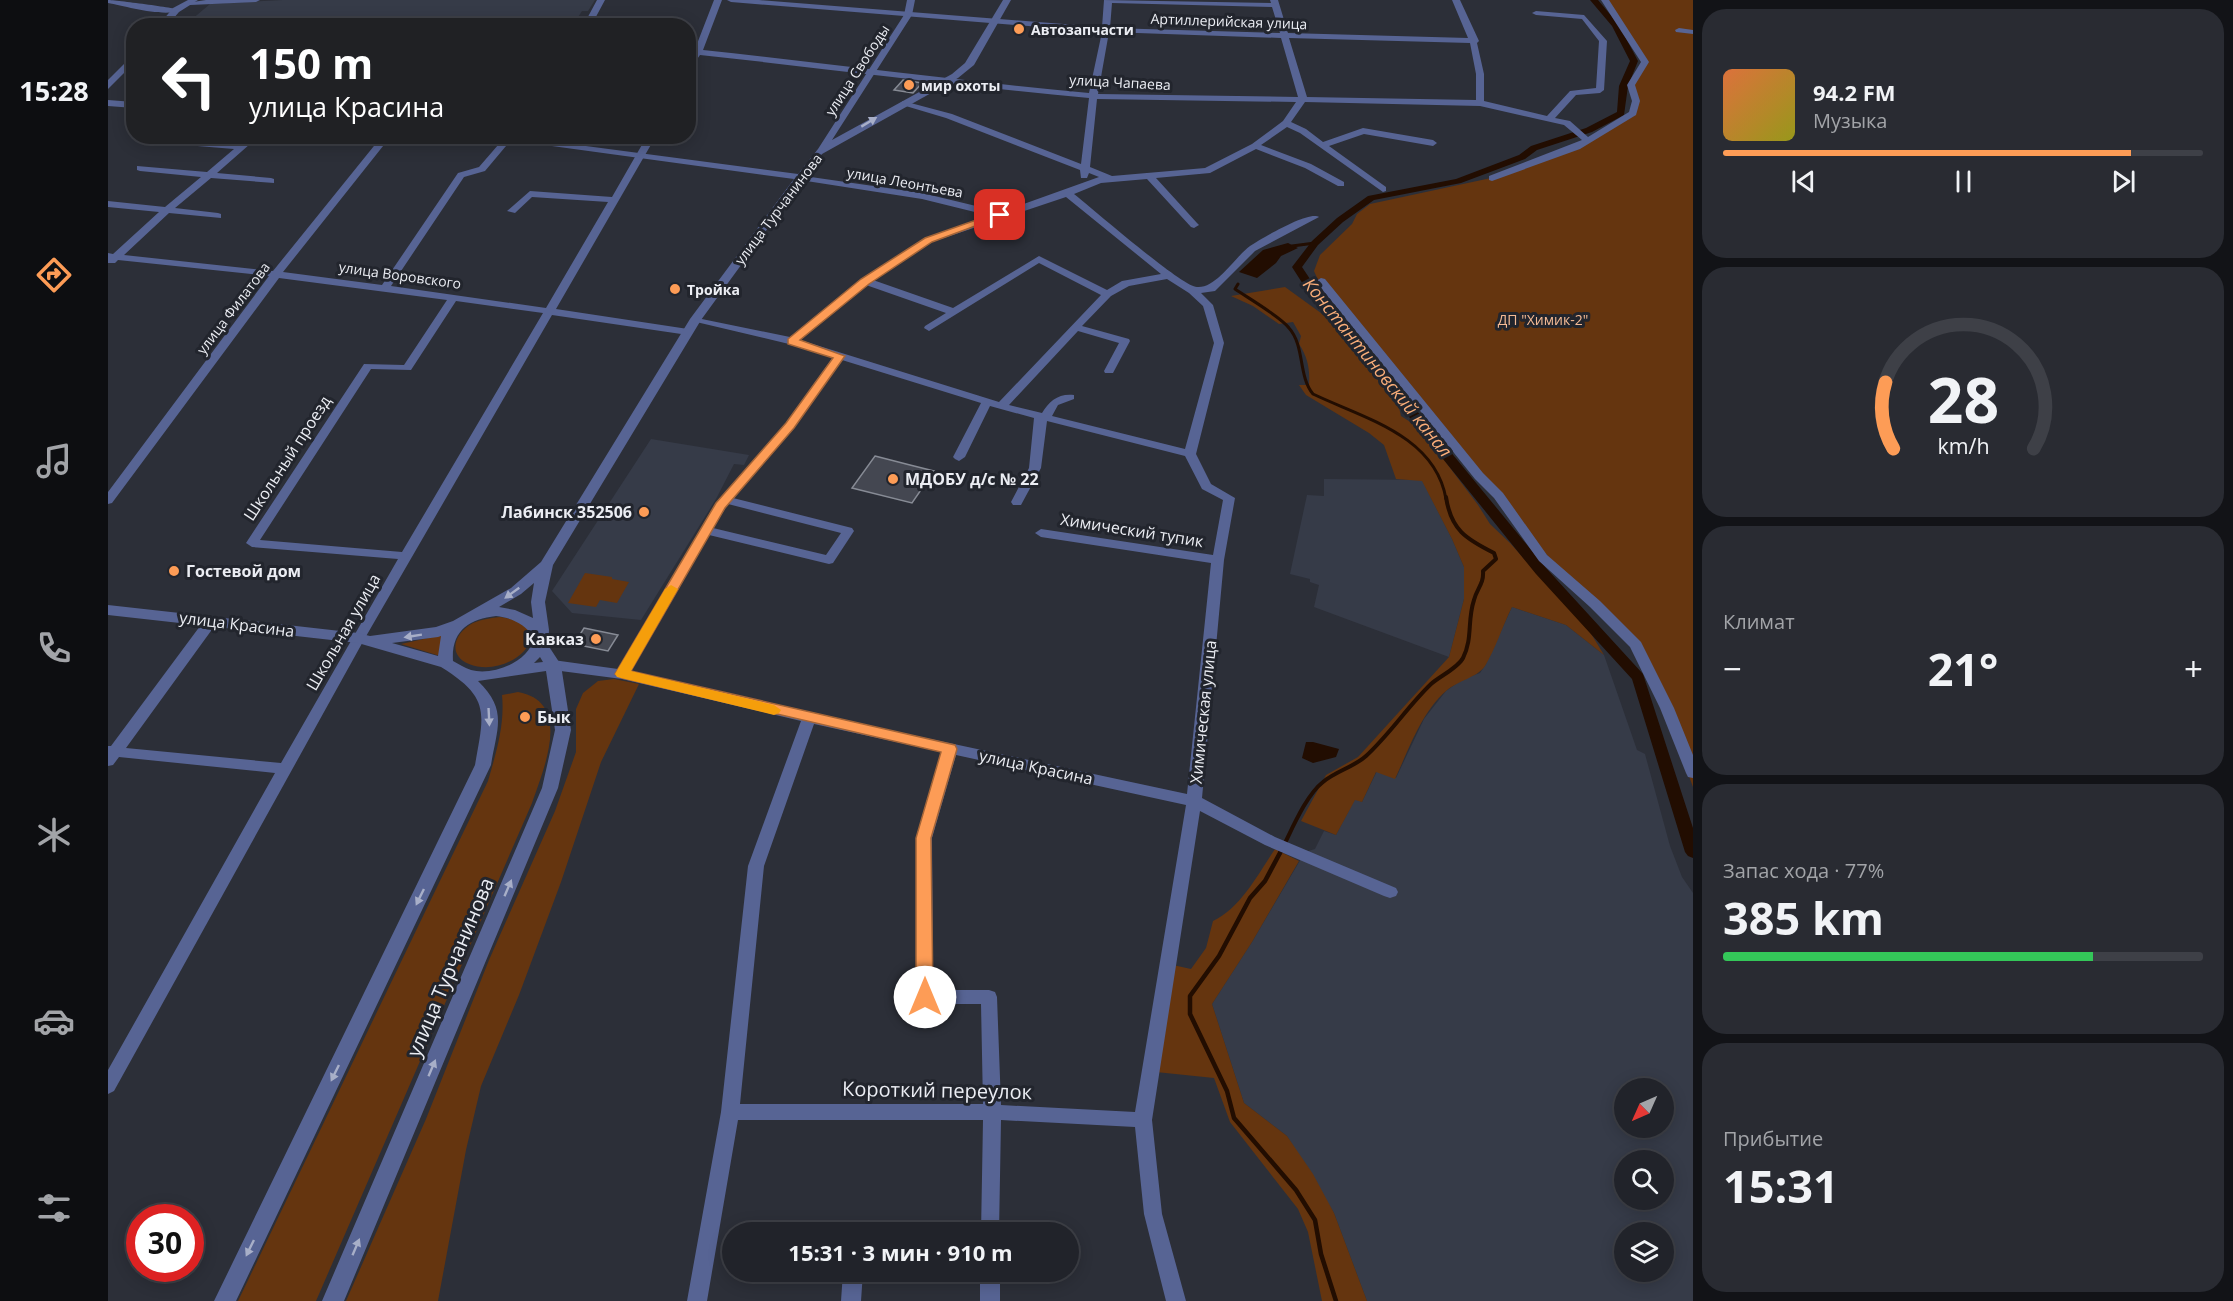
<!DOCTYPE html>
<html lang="ru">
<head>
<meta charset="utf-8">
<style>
	:root { --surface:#21232a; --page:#292b32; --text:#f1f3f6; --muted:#a2a4a8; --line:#3e4047; --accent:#fd9c56 }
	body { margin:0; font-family:"Open Sans",sans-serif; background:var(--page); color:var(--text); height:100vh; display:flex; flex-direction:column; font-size:22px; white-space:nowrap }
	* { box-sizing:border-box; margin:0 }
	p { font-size:20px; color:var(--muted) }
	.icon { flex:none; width:33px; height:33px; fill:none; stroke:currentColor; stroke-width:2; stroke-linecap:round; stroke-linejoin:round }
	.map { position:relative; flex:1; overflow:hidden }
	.sheet { display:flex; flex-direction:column; gap:9px; padding:9px; background:#121317; width:540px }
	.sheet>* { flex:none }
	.top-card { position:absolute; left:18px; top:18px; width:570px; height:126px; border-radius:24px; box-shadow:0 3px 15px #0003,0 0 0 2px var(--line); background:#202124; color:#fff; overflow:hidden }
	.needle { width:39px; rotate:225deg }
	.fabs { position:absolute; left:1506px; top:1078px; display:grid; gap:12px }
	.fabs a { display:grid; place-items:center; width:60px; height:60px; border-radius:50%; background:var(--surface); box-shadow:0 3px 15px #0003,0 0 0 2px var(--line); font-size:30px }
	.speed { position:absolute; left:18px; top:1204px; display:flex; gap:12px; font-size:30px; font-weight:700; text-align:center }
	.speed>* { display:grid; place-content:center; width:78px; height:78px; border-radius:50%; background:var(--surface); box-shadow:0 3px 15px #0003,0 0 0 2px var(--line); line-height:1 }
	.speed .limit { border:9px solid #d22; background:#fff; color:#111 }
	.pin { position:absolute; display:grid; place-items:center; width:51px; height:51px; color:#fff; margin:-26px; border-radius:12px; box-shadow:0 3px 9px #0006 }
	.me { position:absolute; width:66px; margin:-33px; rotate:0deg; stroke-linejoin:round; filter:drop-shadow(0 0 4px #0008) }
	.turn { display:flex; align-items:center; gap:21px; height:126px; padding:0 24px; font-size:27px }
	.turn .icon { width:78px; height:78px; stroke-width:2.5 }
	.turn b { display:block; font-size:42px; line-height:51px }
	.big { font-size:45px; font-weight:700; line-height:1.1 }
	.sheet .card { flex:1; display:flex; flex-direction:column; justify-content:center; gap:9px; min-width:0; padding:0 21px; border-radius:24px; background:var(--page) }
	.sheet .dial { align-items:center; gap:0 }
	.dial svg { height:156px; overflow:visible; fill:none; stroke:var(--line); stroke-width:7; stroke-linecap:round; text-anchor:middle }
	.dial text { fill:var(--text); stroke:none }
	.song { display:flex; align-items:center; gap:18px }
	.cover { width:72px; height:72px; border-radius:9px; background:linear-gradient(135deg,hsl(20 70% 55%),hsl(60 70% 35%)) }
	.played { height:6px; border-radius:3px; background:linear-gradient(90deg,var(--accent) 85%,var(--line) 85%) }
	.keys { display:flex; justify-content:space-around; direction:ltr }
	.heat { display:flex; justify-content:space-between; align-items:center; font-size:33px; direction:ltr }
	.charge { height:9px; border-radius:4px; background:linear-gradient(90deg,#34c759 77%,var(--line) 0) }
	.trip { position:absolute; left:614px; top:1222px; width:357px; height:60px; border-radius:30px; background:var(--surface); box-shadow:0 3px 15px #0003,0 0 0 2px var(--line); font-weight:700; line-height:60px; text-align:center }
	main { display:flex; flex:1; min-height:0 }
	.tabs { display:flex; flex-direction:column; width:108px; justify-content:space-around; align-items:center; background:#0d0e11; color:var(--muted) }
	.tabs .icon { width:42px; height:42px }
	.tabs .selected { color:var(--accent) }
	.tabs b { font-size:27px; color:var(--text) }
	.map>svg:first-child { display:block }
</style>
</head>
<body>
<main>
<nav class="tabs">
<b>15:28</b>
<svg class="icon selected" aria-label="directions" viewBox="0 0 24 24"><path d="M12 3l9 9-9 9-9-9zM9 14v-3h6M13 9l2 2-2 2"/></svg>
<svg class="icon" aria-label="music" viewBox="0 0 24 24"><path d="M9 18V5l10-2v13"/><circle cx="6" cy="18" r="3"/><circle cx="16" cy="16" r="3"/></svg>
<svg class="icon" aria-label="phone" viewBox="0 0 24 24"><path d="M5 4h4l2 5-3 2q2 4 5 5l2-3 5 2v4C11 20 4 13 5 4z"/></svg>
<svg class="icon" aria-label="climate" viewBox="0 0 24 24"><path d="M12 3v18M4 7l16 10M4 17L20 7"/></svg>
<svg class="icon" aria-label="car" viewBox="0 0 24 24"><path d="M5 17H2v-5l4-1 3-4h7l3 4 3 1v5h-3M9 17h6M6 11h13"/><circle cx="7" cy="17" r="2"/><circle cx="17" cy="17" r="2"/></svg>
<svg class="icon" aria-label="filters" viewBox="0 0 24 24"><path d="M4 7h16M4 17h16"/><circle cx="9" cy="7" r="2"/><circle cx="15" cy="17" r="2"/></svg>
</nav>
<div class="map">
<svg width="1585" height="1301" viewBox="0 0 1585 1301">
	<rect width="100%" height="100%" fill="#2c2f38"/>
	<!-- built -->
	<path fill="#363b48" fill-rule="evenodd" d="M175 0H487L480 11H474L465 25 76 26 102 4Z
		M543 439 641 455 636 465 626 464 608 499 533 620 464 613 444 591Z
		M1216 479 1314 480 1344 539 1356 567V599L1341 657 1206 607 1211 585 1202 582V579L1182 574 1199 495 1216 496Z
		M1404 607 1458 625 1496 655 1529 750 1537 754 1562 846 1574 877 1585 893V1301H1259L1226 1213 1179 1136 1136 1103 1104 1004 1144 942 1197 852 1207 849 1216 831 1228 835 1247 799 1254 802 1269 771 1288 778 1316 719 1338 691 1355 679 1372 673 1378 664ZM1516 1089H1556V1128H1516ZM1516 1161H1556V1200H1516ZM1516 1233H1556V1272H1516Z"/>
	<!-- green -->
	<path fill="#65350f" d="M1496 0H1585V787L1552 698 1525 645 1410 525 1210 280 1206 271 1212 255 1244 224 1249 214 1262 204 1383 178 1454 153 1524 113 1527 101 1522 85 1536 61Z
		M1177 287 1224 321 1233 337 1290 403 1293 416 1310 427 1327 448 1370 505 1382 524 1402 543 1482 632 1496 655 1458 625 1404 607C1395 625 1387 650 1377 666 1370 677 1349 681 1338 691 1313 713 1301 749 1287 779L1268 772 1254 802 1247 800 1228 835 1193 821 1218 775 1250 757 1341 657 1356 599V567L1344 539 1314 481 1288 479 1276 445 1261 433 1198 395 1191 385H1201C1202 369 1200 358 1191 344L1193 336 1185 322 1171 324 1145 306 1123 296Z
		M477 573 504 577V579L521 582 509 603 492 600 488 607 460 603Z
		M392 617C458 626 402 681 361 664 339 655 346 633 365 623 374 619 383 618 392 617Z
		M338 634 332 656 293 644Z
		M506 679 531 684 493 762 453 882 411 995 373 1086 358 1150 330 1301H238L318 1119 381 960 447 811 468 752V709L475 693 490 681Z
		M410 692C465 702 436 768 424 803L208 1301H130L380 781C388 753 397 725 394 695Z
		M1167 849 1191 861 1144 942 1104 1004 1136 1103 1179 1136 1205 1174 1226 1213 1259 1301H1214L1200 1232 1190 1209 1122 1122 1106 1078 1048 1072 1065 965 1083 969 1098 948 1105 921C1133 908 1150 874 1167 849Z"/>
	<!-- water -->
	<path fill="#220d01" d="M1180 243 1190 248 1173 256 1168 263 1149 278 1131 272 1155 250Z
		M1198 742H1205L1231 749 1228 757 1205 763 1194 758Z"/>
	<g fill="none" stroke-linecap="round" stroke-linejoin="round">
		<!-- stream-far2 -->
		<path stroke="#220d01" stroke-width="3" d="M1184 246 1207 243
			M1130 284 1127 289C1140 298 1173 317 1181 328 1197 346 1190 376 1205 394 1255 418 1327 435 1338 499"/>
		<!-- stream-far1 -->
		<path stroke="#220d01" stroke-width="4" d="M1172 853C1183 832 1197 796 1215 782 1228 771 1246 767 1258 756 1282 734 1300 706 1323 684 1332 676 1350 668 1355 658 1365 638 1359 621 1366 600 1369 588 1376 584 1375 571L1388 559 1386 553C1358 539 1343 530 1338 497"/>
		<!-- stream -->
		<path stroke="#220d01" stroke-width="4.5" d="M1173 851 1157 881 1142 898 1111 956 1082 996V1014L1119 1091 1126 1118 1188 1190 1207 1220 1213 1254 1228 1301"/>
		<!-- canal -->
		<path fill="#220d01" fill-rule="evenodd" d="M1482 0H1490L1511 25 1530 61 1520 86 1516 115 1484 132 1429 150 1417 159 1353 183 1266 200 1235 222 1210 245 1194 267 1208 288 1438 568 1535 674 1585 828V858L1580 856 1577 852 1524 679 1428 574 1200 292 1184 267 1204 241 1229 218 1260 196 1348 179 1411 155 1423 146 1478 128 1509 112 1511 86 1522 61 1504 26Z"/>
	</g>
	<!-- building -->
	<path fill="#444751" stroke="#878b95" stroke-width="1.5" d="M795 80 814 83 805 93 786 90Z
		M767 456 802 465 826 471 804 503 744 488Z
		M476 628 510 635 500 651 466 644Z"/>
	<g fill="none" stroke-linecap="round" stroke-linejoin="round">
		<!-- minor -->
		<path fill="#576494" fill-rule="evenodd" d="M0 0C7 0 69 8 72 10 58 18 17 6 0 3Z
			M98 0H152L148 2 82 5 78 3Z
			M489 0H497L483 26H475Z
			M606 0H614L595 50C724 64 852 81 981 93L994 32 623 2 619 0H651L994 27 996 0 1163 3 1162 0H1170L1180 33 1360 38 1344 0H1352L1371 41 1369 43 1376 74V101L1439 116 1462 91 1488 88 1491 41 1474 19 1428 15 1424 13 1428 11 1476 15 1499 41 1496 90 1492 93 1468 95 1447 118 1462 121 1480 137 1521 112 1524 101 1519 85 1533 62 1493 0H1501L1541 62 1527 85 1532 101 1528 115 1472 149 1384 181 1381 180V176L1474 140 1456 125 1372 106 1197 102 1183 122 1198 129 1215 142 1255 128 1325 140 1329 143 1325 146 1256 134 1221 146 1278 187V191L1275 192 1192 133 1179 127 1153 145 1203 164 1236 182V186H1230L1197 168 1148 149 1102 173 1048 178 1089 223 1091 225 1086 228 1083 227 1039 179 993 183 966 194C984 208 1074 287 1089 287 1108 289 1127 257 1142 246 1153 239 1201 210 1211 217L1147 251 1107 291 1093 293 1105 305 1116 343 1088 454 1103 484 1127 498 1116 560 1094 798 1167 837 1288 888 1290 892 1288 896 1282 898 1276 896 1157 845 1092 811 1044 1120 1054 1214 1078 1301H1058L1036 1214 1027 1127 893 1120 891 1233H873L875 1120H630L599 1301H579L613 1112 640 866 693 721 514 679 445 670 438 665 445 660 510 669 608 503 678 423 725 357 681 344 584 321V317L682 337 753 279 818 238 883 216 814 199 692 180 689 179V175L814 193 893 212 991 177 981 173 979 178H973L972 170 838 118 791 104 795 101 844 114 973 164 981 98C851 86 722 69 592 55L580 72V62L585 54 580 53V49H587ZM1004 3 1164 7 1172 33 1002 28ZM1001 32 1173 38 1190 97 990 94ZM1181 38 1362 43 1368 74V100L1199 97ZM989 99 1188 102 1175 121 1144 144 1097 168 1004 176 982 167ZM958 197 1053 274 1014 281 999 290 931 256 845 308 765 280 824 242ZM931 263 993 295 891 402 692 340 758 285 838 313 817 326 816 328 821 331ZM1059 279 1081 293 1095 306 1106 343 1077 449 944 416 950 405 966 399V395C951 393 941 401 934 413L901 405 970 331 1011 343 996 371 997 373H1005L1022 341 1021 339 974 326 1003 296 1021 286ZM734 360 873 403 845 457 847 459 851 461 857 457 882 406 926 418 921 468 903 502 905 505H913L933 468 939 421 1077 456 1094 489 1115 500 1105 555 933 529 927 533 933 537 1103 563 1079 794 701 713 522 671 601 535 721 564 725 563 746 531 744 528 625 498 686 427ZM620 504 733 533 718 555 605 528ZM706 724 834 752 808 838 809 997 811 1002 817 1004H873L875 1104H632L656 866ZM848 755 1078 805 1027 1112 893 1105 889 997 887 992 881 990H825L824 838Z
			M1571 28 1585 30V34L1568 32 1567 30Z
			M141 136H151L109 173 163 178 166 179V183L103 178 67 208 110 213 113 214V218L61 213 16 255 165 271 274 136H283L175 272 274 285 350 173 371 167 397 137 401 136 404 139 377 171 356 177 283 286 438 308 500 202 424 197 407 213 399 211 422 191 504 197 539 136H548L448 309 580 329 585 332 580 335 444 315 257 638 6 1091 0 1094V1070L167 773 11 757 5 765 0 766V746H3L98 618H108L110 621 108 624 18 748 173 763 290 559 144 547 138 543 256 364 296 365 339 300 171 278 4 503 0 504V492L161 276 10 260 7 263H0V253L5 254 51 212 0 207V201L57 207 93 177 32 171 29 170V166L99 172 126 149 65 144 61 141 62 139 132 144ZM348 301 435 313 294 552 152 540 263 369 303 370Z
			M1213 278 1217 279 1375 473 1395 493 1439 555 1492 601 1533 642 1566 708 1585 755V778L1580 777 1578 773 1552 708 1522 647 1482 607 1431 561 1386 498 1367 479 1209 283 1208 281Z
			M735 1272H755L753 1301H733Z
			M872 1272H892V1301H872Z"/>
		<!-- tertiary -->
		<path fill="#576494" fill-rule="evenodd" d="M80 0H90L71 12 59 26H50L65 8Z
			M799 0H807L804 15 724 140 844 74 857 63 895 0H903L866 65 850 78 714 154 593 320 445 565 437 602 441 630 440 645 453 665 463 730 450 788 236 1301H214L434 788 447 730 438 671 370 681C400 710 389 728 383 765L128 1301H106L367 765C376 713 383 698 333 667L250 643 0 615V605L250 633 262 636 328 627 345 621 403 588 433 562 582 319 686 179 371 136H402L690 174 710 149 796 15ZM426 583 423 602 425 618 407 610 391 607 413 594ZM388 616C405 618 416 624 426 637 422 662 385 676 363 670 357 668 351 664 345 661 343 631 361 619 388 616ZM333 636 330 656 284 643 330 637ZM432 657 435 662 426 663Z
			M26 54V63L0 89V80Z
			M0 100 26 102V108L0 106Z"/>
	</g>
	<!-- one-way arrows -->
	<defs><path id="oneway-solid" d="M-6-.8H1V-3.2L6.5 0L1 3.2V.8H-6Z" transform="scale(1.5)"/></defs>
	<g fill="#a8afc8">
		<use href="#oneway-solid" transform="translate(761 122) rotate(-31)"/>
		<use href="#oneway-solid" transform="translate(404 593) rotate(144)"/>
		<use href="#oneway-solid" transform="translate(305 636) rotate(171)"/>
		<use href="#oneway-solid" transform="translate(381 717) rotate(87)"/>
		<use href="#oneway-solid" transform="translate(400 888) rotate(-67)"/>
		<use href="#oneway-solid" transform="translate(312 897) rotate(116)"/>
		<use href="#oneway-solid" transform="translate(324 1068) rotate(-67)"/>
		<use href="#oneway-solid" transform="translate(227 1073) rotate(116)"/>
		<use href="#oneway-solid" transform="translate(248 1247) rotate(-67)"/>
		<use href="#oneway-solid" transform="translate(142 1248) rotate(116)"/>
	</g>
	<!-- route -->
	<path fill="#fd9c56" stroke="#a46538" stroke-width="1.5" d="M888 213 897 215 824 242 761 284 692 340 737 356 686 428 617 508 523 671 847 745 849 749 823 838 825 997 823 1002 817 1004 811 1002 808 997V838L833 752 514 678 507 674 608 503 678 423 725 358 680 344V339L753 279 817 238Z"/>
	<!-- slow -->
	<path fill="#f59e0b" d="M563 585 570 589 523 671 666 705 673 710 671 713 666 715 509 677 507 674 557 589Z"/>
	<!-- markers -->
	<g fill="#fd9c56" stroke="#22252d" stroke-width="2">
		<circle cx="911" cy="29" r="6"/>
		<circle cx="801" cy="85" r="6"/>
		<circle cx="567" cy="289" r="6"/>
		<circle cx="785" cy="479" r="6"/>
		<circle cx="536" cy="512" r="6"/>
		<circle cx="66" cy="571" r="6"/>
		<circle cx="488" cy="639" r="6"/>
		<circle cx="417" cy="717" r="6"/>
	</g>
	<g text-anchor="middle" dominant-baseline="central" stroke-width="6" stroke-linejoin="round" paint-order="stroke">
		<!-- far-street labels -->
		<g font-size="14" fill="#ebedf3" stroke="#22252d">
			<text transform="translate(1121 21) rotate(2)">Артиллерийская улица</text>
			<text transform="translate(749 70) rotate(-57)">улица Свободы</text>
			<text transform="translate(1012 82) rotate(3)">улица Чапаева</text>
			<text transform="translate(797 182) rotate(10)">улица Леонтьева</text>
			<text transform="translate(670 209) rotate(-53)">улица Турчанинова</text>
			<text transform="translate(292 275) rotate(8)">улица Воровского</text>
			<text transform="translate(125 308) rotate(-53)">улица Филатова</text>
		</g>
		<!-- far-poi labels -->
		<g font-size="14" font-weight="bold" fill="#ebedf3" stroke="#22252d" text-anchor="start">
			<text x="923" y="29">Автозапчасти</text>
			<text x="813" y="85">мир охоты</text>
			<text x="579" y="289">Тройка</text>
		</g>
		<!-- far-park labels -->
		<g font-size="14" fill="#f5bb95" stroke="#22252d">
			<text x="1435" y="319">ДП "Химик-2"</text>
		</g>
		<!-- street labels -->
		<g font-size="16" fill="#ebedf3" stroke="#22252d">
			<text transform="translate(179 458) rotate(-57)">Школьный проезд</text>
			<text transform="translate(1024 530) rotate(9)">Химический тупик</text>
			<text transform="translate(129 624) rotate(7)">улица Красина</text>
			<text transform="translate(235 632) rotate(-60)">Школьная улица</text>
			<text transform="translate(1095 712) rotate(-84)">Химическая улица</text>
			<text transform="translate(928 767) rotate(12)">улица Красина</text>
		</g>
		<!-- poi labels -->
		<g font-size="16" font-weight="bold" fill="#ebedf3" stroke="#22252d" text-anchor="start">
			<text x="797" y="479">МДОБУ д/с № 22</text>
			<text x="524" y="512" text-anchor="end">Лабинск 352506</text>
			<text x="78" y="571">Гостевой дом</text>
			<text x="476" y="639" text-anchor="end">Кавказ</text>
			<text x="429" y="717">Бык</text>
		</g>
		<!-- water labels -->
		<g font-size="18" font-style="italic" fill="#f9ad79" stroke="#22252d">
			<text transform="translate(1270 367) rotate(51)">Константиновский канал</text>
		</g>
		<!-- near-street labels -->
		<g font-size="20" fill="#ebedf3" stroke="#22252d">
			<text transform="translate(342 967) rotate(-67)">улица Турчанинова</text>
			<text transform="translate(829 1090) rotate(1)">Короткий переулок</text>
		</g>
	</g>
</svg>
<div class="fabs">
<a><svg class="needle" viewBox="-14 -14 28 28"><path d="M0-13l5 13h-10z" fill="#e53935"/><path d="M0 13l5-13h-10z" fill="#a2a4a8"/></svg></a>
<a><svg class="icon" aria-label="search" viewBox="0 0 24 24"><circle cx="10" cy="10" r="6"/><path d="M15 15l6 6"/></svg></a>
<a><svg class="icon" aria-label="layers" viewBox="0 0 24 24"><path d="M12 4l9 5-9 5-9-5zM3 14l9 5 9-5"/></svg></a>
</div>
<div class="speed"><div class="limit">30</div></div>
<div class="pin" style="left:892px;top:215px;background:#d93025"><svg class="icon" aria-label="arrive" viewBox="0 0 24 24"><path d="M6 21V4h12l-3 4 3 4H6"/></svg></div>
<svg class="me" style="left:817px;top:997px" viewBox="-20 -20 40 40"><circle r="19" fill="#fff"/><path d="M0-13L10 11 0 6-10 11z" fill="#fd9c56"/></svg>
<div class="trip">15:31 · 3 мин · 910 m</div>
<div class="top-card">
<div class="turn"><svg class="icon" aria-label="left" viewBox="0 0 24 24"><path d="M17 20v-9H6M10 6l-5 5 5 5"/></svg><div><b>150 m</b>улица Красина</div></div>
</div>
</div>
<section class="sheet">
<div class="card">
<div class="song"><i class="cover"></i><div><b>94.2 FM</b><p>Музыка</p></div></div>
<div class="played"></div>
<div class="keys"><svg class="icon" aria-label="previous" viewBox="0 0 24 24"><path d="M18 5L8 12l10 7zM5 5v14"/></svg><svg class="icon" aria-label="pause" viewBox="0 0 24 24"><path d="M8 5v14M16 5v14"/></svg><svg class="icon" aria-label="next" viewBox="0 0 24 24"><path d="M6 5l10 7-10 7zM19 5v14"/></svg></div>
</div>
<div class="card dial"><svg viewBox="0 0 100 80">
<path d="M14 69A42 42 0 1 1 86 69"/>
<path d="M14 69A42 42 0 0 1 10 35" stroke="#fd9c56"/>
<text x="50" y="56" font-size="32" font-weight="700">28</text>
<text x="50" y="72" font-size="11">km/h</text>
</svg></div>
<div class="card"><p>Климат</p>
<div class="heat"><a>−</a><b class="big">21°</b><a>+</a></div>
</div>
<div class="card"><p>Запас хода · 77%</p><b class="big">385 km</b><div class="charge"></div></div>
<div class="card"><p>Прибытие</p><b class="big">15:31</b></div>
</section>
</main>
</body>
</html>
